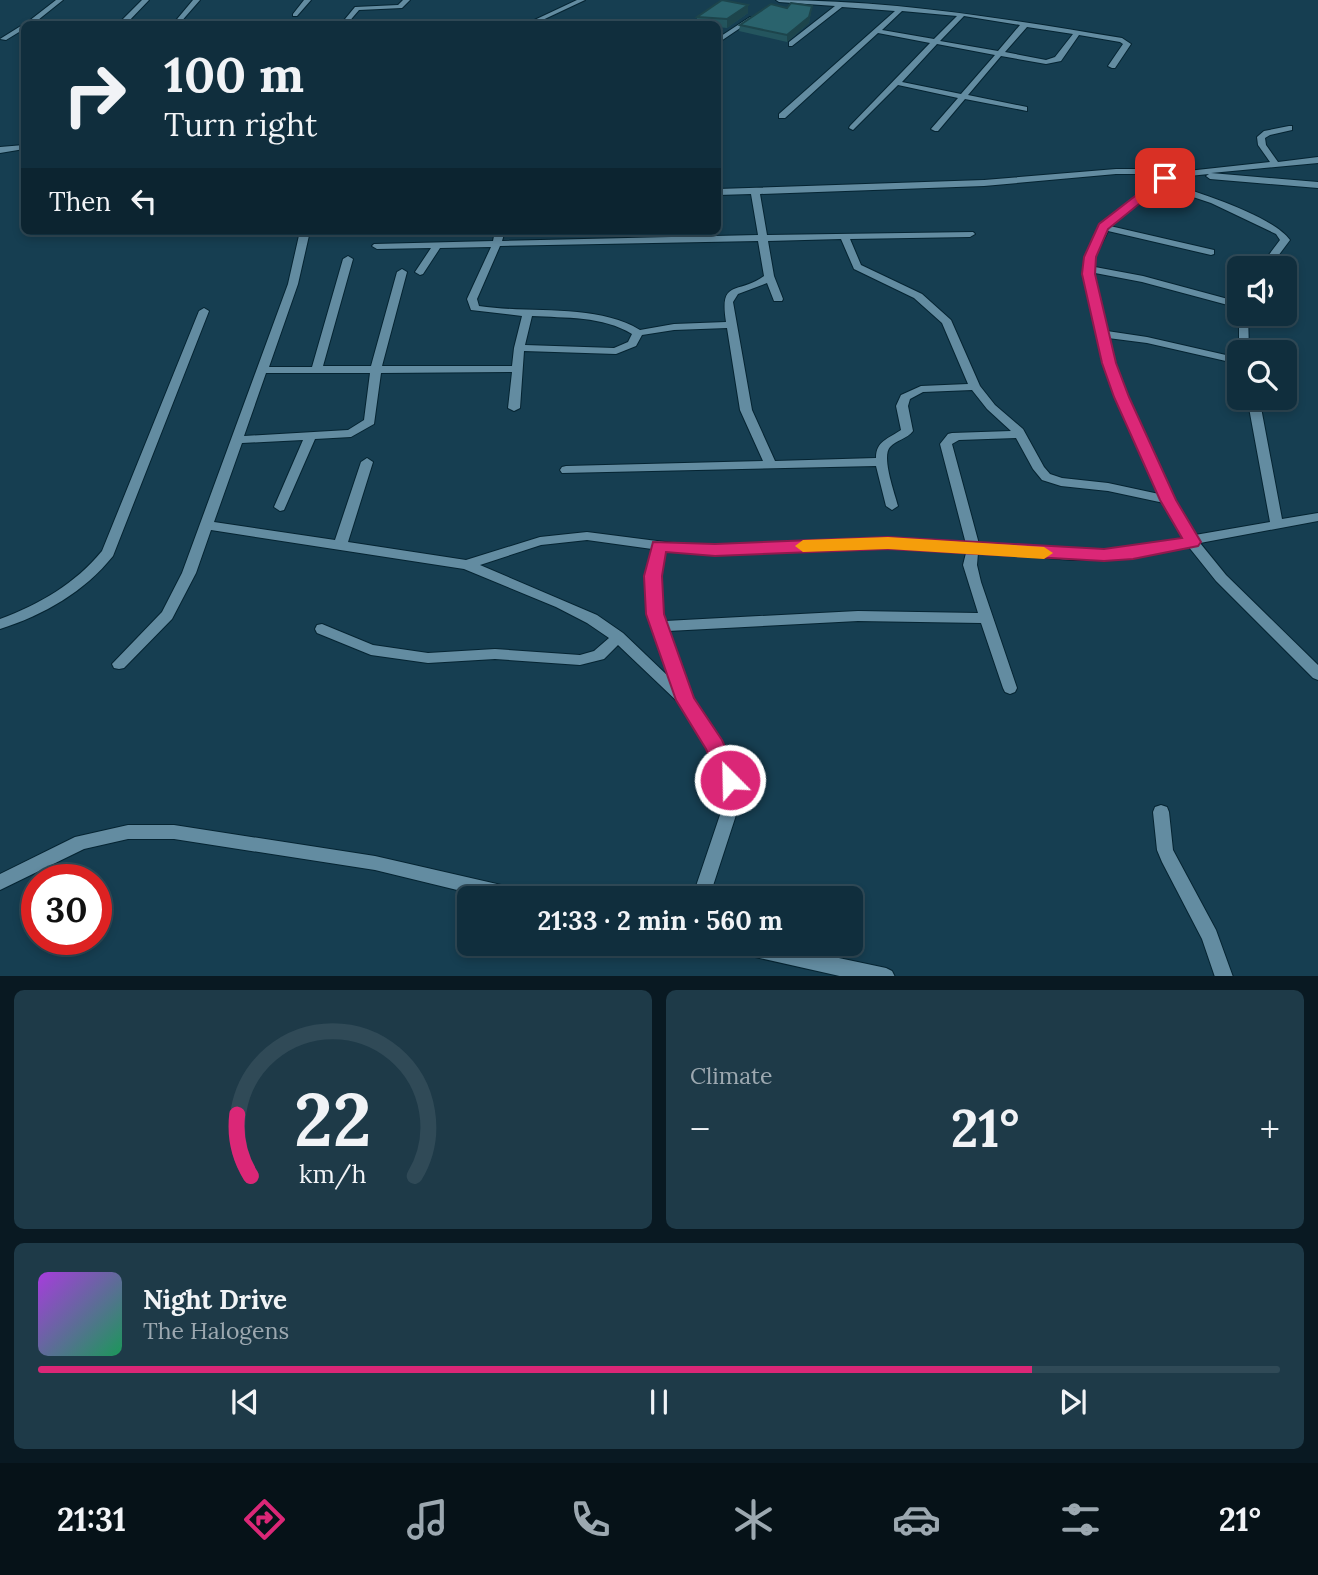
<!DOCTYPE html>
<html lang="en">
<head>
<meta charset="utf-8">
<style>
	:root { --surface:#102e3d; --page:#1e3a48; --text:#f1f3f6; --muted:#9ca8b0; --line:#304a57; --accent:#db2777 }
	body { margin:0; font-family:Lora,serif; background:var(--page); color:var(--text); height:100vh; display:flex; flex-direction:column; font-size:26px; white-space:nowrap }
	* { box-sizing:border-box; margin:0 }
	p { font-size:23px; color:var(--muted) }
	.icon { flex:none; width:38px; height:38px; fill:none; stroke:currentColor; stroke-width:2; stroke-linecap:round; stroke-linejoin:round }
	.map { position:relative; height:976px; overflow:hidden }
	.sheet { display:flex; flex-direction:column; gap:14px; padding:14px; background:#091922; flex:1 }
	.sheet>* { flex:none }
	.hud { position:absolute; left:21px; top:21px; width:700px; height:214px; border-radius:10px; box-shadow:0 4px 10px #0003,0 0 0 2px var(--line); background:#102e3d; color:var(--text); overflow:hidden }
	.fabs { position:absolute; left:1227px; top:256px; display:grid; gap:14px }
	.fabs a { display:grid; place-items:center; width:70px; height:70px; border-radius:10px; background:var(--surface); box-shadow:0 4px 10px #0003,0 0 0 2px var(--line); font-size:35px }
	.speed { position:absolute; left:21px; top:864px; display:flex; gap:14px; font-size:35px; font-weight:700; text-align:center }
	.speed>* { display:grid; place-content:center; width:91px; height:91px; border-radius:50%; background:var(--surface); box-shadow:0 4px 10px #0003,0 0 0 2px var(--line); line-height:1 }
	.speed .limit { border:10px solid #d22; background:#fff; color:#111 }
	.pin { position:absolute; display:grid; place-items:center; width:60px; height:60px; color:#fff; margin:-30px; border-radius:14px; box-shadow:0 4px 10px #0006 }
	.me { position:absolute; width:77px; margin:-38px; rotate:337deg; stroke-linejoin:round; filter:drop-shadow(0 0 5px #0008) }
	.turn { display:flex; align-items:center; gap:24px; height:147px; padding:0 28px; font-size:32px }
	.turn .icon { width:91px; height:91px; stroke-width:2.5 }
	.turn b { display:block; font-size:49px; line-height:60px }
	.then { display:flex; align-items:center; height:66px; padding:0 28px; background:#0003; gap:14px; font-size:26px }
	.big { font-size:52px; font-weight:700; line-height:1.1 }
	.sheet .widget { flex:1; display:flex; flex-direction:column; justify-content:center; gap:10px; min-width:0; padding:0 24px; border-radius:10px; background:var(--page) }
	.sheet .dial { align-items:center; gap:0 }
	.dial svg { height:182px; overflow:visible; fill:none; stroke:var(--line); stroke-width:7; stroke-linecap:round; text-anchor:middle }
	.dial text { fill:var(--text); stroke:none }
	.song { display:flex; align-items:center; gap:21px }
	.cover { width:84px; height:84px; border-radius:10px; background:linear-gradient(135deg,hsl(280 70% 55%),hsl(150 70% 35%)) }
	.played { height:7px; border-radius:4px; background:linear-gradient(90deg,var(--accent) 80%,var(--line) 80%) }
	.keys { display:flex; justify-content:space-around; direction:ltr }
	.heat { display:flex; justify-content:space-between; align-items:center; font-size:38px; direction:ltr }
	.sheet .tiles { flex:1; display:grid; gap:14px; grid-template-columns:1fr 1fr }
	.widget:last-child { grid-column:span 2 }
	.trip { position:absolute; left:457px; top:886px; width:406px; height:70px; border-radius:10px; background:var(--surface); box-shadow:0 4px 10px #0003,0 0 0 2px var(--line); font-weight:700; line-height:70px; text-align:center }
	.dock { display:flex; height:112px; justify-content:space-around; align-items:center; background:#061218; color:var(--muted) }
	.dock .icon { width:49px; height:49px }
	.dock .active { color:var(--accent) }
	.dock b { font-size:32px; color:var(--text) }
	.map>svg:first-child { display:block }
</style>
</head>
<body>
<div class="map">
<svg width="1318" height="977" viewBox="0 0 1318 977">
	<rect width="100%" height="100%" fill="#163e51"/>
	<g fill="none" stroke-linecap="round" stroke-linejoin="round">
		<defs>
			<path id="minor" d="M56 0H63L38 20 121 21 142 0H149L126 24 29 23V21Z
				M193 0H200L179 24H173Z
				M304 0H311L297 16H293V14Z
				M403 0H410L402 8 359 10 347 24H341L355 7 398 5Z
				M577 0H585L534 24H526Z
				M776 0C892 0 1008 19 1122 38L1131 44 1115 68H1112L1108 66 1123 44 1120 42 1079 35 1061 61 1046 64 1001 56 968 95 1027 107V111L965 99 938 131H935L931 129 958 98 898 85 853 130 849 128 850 126 930 43 878 33 785 118H779V114L895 11 842 7 792 46H789V42L835 6 779 2ZM902 11 957 16 934 39 882 30ZM964 16 1020 25 998 51 940 41ZM1027 27 1073 34 1055 57 1046 60 1005 52ZM937 44 995 55 961 94 902 82Z
				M750 17 755 18 718 43V38Z
				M24 24H26H24V29L6 40 0 39Z
				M1289 126H1292V130L1270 135 1265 138 1266 145 1278 162 1318 157V163L1211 173 1318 182V188L1210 179 1206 176 1209 174 1169 178 1165 182C1196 192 1272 215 1290 240L1269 268H1259L1280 240 1276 234 1211 203 1160 186 1110 226 1214 250V254L1211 255 1108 231 1095 257V267L1143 276 1239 302V308L1142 282 1095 273V284L1107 331 1147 337 1239 358V364L1147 343 1108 338C1125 407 1159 474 1195 535L1270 522 1247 397H1259L1282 519 1318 513V521L1200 543 1226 575 1318 665V680L1313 678 1216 581 1188 546 1119 559 1073 560 978 553 977 565 981 582 1017 688 1015 692 1010 694 1005 692 1003 688 981 623 858 621 668 631 691 697 731 764 739 790 738 809 709 898H692L722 809 723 790 719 770 680 704 618 645 604 659 580 665 495 659 428 663 371 655 317 633 315 629 317 625 322 624 373 645 428 653 495 649 580 655 594 651 609 638 587 623 556 607 464 569 211 530 196 573 172 619 124 668 119 669 114 668 112 664 162 612 182 573 288 284 300 231H310L298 284 269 367H312L343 259 348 256 353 259 323 366H371L397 272 402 269 407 272 382 366H512L514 348 522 316 471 310 467 299 491 247 440 248 423 274 420 275 415 272 431 248 377 249 372 246 374 244 493 241 495 231H505L502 241 758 235 751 194 718 195V189L984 180 1116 169H1135L1160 174 1270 162 1258 145 1257 137 1264 131ZM1116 174H1135L1159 179 1100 225 1085 257V267L1083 269 1085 271V284L1104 363 1126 423 1159 494 1108 483 1062 478 1050 474 1044 467 1023 429 995 405 980 386 951 320 922 294 861 265 850 239 970 237 975 234 973 232 767 235 760 194 984 186ZM841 239 854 269 914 298 942 323 968 384 921 386 901 395 896 406 901 430C888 439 876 441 876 458L775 461 752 410 733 302 738 294 767 283 774 301H782L783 299 774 276 768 241ZM758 241 764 276C738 295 719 278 726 322L674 324 640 330C596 303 529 314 479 306L477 299 500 246ZM532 316C565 318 603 316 632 334L628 342 614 348 525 345ZM727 328 740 410 763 461 566 466 562 467 560 470 562 473 876 466 886 506 892 510 898 506C895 494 881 457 890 447 896 440 907 439 913 431L908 406 910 399 923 392 972 390 987 409 1011 431 952 433 948 434 940 444 966 544 888 539 696 546 587 532 540 537 466 560 348 542 373 462 367 458 361 462 335 540 214 522 242 443 303 440 274 507 280 511 284 510 315 439 351 437 374 424 381 373 512 372 508 408 514 411 520 408 524 351 616 354 636 346 642 335 674 330ZM266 373H370L364 420 348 430 244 436ZM1016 438 1033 469 1042 480 1061 486 1108 491 1164 503 1184 538 1119 549 1073 550 979 544 952 444 959 440ZM587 540 652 549C642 597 653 632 669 677L623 633 597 615 480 565 541 545ZM888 547 966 553 963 565 978 613 858 611 665 621 660 586 665 550 696 554Z
				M24 145V149L0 153V147Z
				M204 308 209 311 113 556C84 592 44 615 0 629V619C40 604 75 584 102 551L199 311Z
				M1239 311V313H1248L1249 352H1239Z
				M1161 805 1167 807 1169 812 1173 850 1216 930 1233 977H1215L1202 939 1162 862 1157 850 1153 812 1155 807Z
				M128 825H174L375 856 523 890 529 893 531 898H490L375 870 174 839H128L84 849 0 890V874L75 837Z
				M719 943H768L886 968 892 971 895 977H844L728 951 722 949Z"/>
		</defs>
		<!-- minor casing -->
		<use href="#minor" stroke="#052432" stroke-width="2"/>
		<!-- minor -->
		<use href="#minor" fill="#638ca1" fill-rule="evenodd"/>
	</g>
	<!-- wall -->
	<path fill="#24555e" d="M787 8 811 12 809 23 787 42 739 31 740 25Z
		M748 13 727 28 718 27V24H697V17Z"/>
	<!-- shaded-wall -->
	<path fill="#1d454c" d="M748 5V13L727 28V19Z
		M812 6 809 23 787 42V35Z"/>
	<!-- building -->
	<path fill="#2a636d" stroke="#1d454c" stroke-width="2" d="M722 0 748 5 727 19 697 17Z
		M791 3 812 6 809 17 787 35 740 25 771 4 787 8Z"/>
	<!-- route -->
	<path fill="#db2777" stroke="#8e194d" stroke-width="2" d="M1161 176 1171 178 1108 229 1096 257 1095 274 1116 363 1129 397 1176 500 1201 542 1198 546 1133 559 1104 561 888 549 715 556 666 552 662 576 664 614 694 698 722 740 740 780 737 786 730 788 722 786 706 749 676 700 646 614 644 576 653 542 715 544 888 537 1104 549 1182 538 1160 500 1114 397 1102 363 1082 274 1084 257 1099 224Z"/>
	<!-- slow -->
	<path fill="#f59e0b" d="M888 537 1044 547 1053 553 1044 559 888 549 803 552 795 546 803 540Z"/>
</svg>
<div class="fabs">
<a><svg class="icon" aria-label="sound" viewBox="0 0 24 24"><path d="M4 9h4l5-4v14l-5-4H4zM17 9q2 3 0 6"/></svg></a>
<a><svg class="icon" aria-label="search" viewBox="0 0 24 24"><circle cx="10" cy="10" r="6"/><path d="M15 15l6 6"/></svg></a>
</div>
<div class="speed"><div class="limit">30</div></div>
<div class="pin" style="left:1165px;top:178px;background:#d93025"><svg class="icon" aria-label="arrive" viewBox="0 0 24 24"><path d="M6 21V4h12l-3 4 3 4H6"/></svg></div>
<svg class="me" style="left:730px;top:780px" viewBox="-20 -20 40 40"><circle r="17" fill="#db2777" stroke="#fff" stroke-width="3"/><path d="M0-11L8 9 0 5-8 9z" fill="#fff"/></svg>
<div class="trip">21:33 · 2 min · 560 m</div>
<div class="hud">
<div class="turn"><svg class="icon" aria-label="right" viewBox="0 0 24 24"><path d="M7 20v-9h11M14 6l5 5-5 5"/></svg><div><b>100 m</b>Turn right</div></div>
<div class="then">Then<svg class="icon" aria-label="left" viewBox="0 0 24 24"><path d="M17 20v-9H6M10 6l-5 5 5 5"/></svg></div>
</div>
</div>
<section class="sheet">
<div class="tiles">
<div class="widget dial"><svg viewBox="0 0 100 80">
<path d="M14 69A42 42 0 1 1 86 69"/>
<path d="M14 69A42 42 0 0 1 8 42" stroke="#db2777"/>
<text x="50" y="56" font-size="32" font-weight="700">22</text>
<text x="50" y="72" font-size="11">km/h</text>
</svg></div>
<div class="widget"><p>Climate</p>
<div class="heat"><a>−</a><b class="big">21°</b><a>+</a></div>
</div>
<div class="widget">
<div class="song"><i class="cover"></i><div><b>Night Drive</b><p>The Halogens</p></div></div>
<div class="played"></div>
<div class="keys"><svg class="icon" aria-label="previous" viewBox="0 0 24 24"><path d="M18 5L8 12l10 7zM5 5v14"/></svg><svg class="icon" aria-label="pause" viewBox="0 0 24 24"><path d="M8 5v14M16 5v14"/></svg><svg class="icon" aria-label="next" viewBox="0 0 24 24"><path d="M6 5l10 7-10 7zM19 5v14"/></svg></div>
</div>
</div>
</section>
<nav class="dock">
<b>21:31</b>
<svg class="icon active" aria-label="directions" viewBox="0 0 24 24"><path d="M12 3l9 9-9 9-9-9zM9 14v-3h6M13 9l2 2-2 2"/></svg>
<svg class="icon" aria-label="music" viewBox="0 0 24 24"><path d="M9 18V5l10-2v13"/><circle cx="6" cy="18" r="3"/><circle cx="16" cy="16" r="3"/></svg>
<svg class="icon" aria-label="phone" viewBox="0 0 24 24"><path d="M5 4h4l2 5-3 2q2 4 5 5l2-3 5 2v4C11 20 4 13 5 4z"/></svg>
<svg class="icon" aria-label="climate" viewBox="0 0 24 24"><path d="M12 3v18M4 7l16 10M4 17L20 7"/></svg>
<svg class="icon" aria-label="car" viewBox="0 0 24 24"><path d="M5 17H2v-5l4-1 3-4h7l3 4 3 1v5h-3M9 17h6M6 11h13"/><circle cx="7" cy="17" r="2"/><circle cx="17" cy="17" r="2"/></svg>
<svg class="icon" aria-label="filters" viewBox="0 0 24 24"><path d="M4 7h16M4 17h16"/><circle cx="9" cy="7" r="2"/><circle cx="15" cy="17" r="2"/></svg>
<b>21°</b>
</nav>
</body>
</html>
